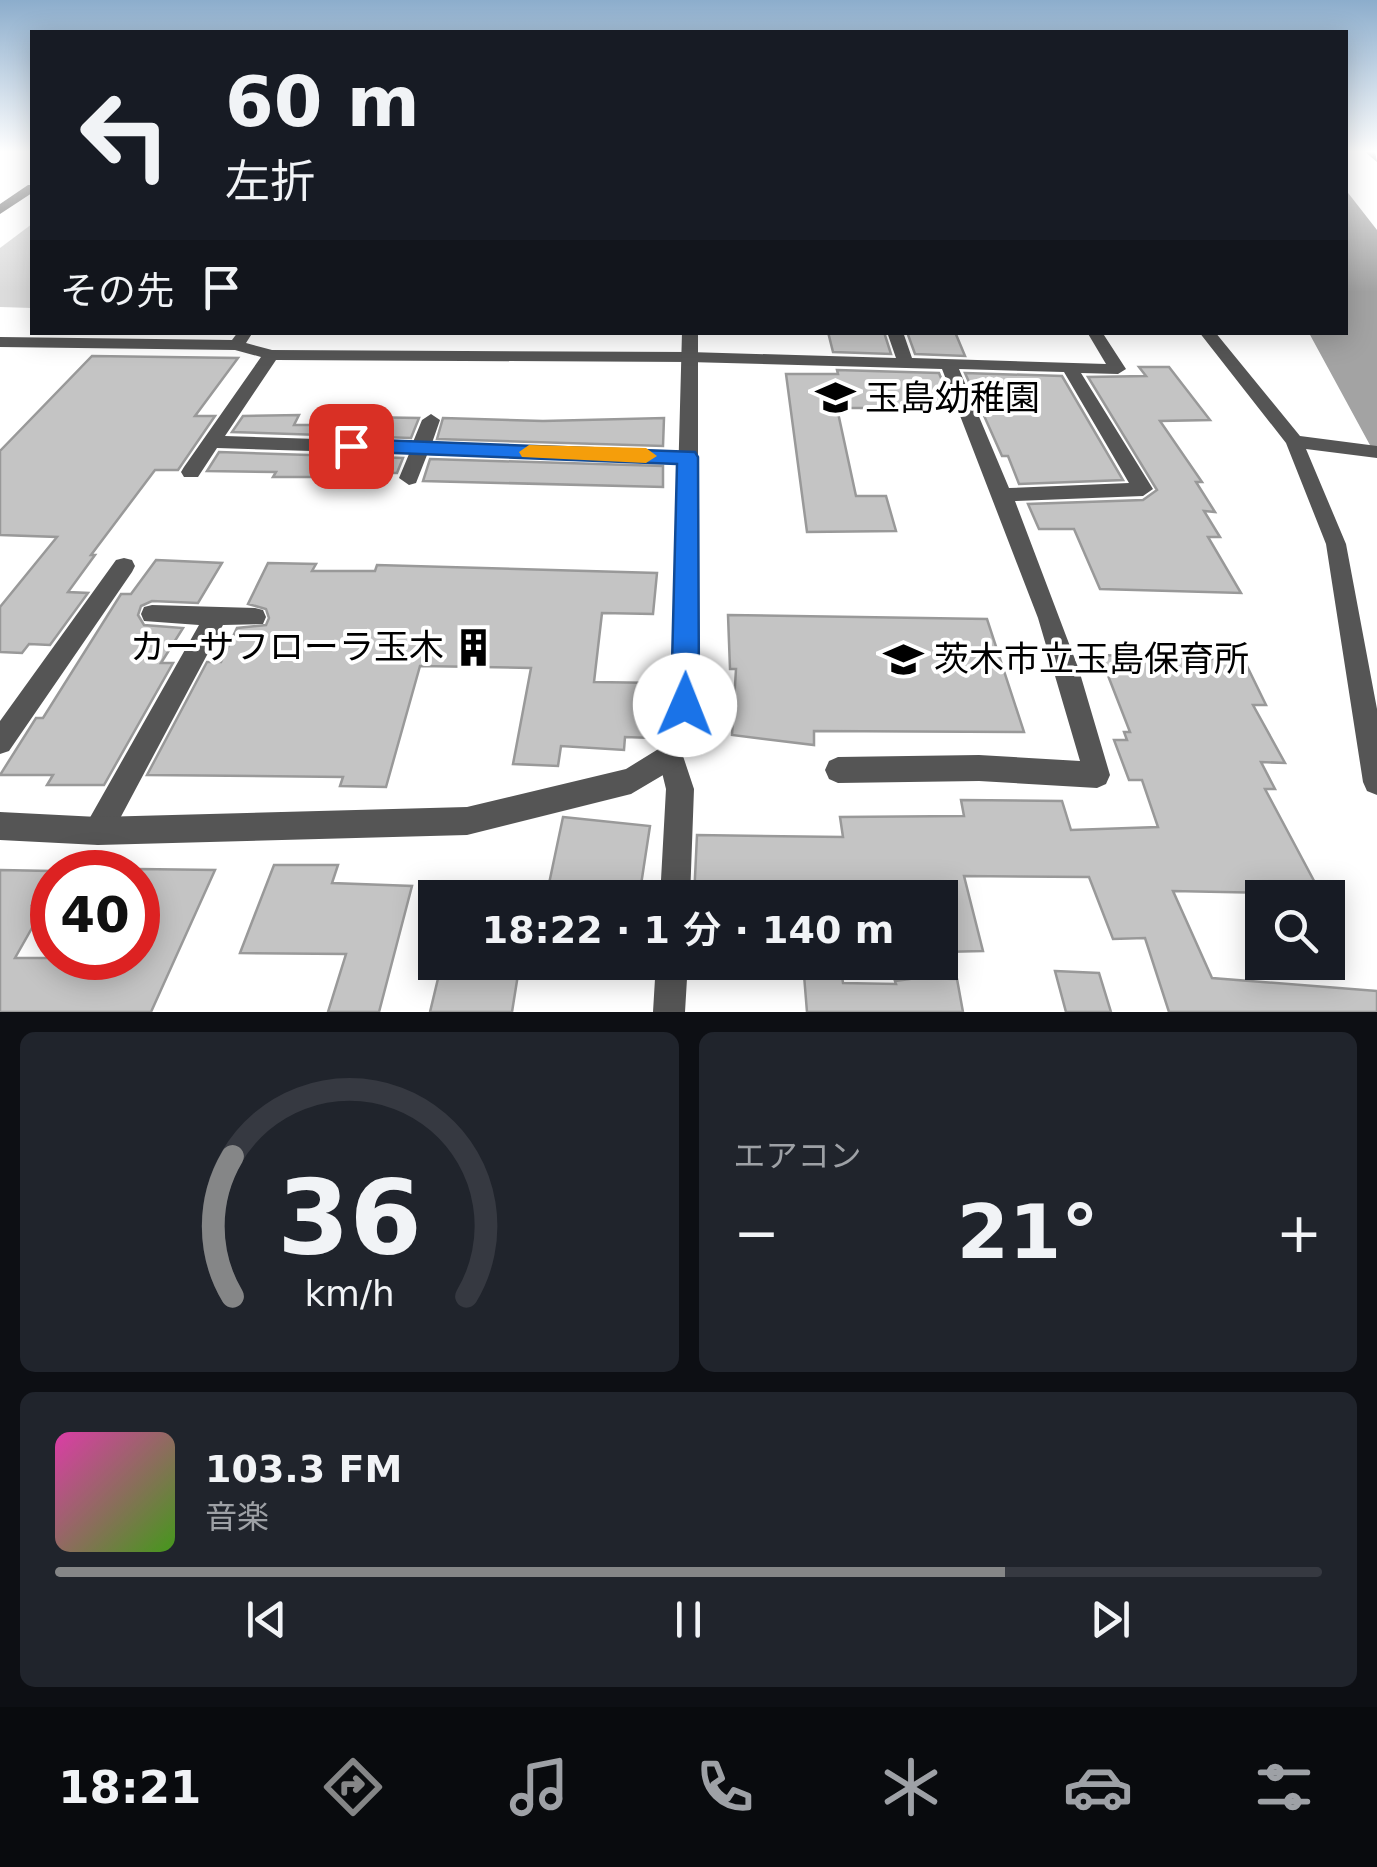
<!DOCTYPE html>
<html lang="ja">
<head>
<meta charset="utf-8">
<style>
	:root { --surface:#171b24; --page:#20242c; --text:#f1f3f6; --muted:#9ea1a6; --line:#363941; --accent:#858687 }
	body { margin:0; font-family:"DejaVu Sans","Noto Sans JP",sans-serif; background:var(--page); color:var(--text); height:100vh; display:flex; flex-direction:column; font-size:38px; white-space:nowrap }
	* { box-sizing:border-box; margin:0 }
	p { font-size:32px; color:var(--muted) }
	.icon { flex:none; width:55px; height:55px; fill:none; stroke:currentColor; stroke-width:2; stroke-linecap:round; stroke-linejoin:round }
	.map { position:relative; height:1012px; overflow:hidden }
	.panel { display:flex; flex-direction:column; gap:20px; padding:20px; background:#0d0f14; flex:1 }
	.panel>* { flex:none }
	.banner { position:absolute; left:30px; top:30px; width:1318px; height:305px; border-radius:0px; box-shadow:0 5px 25px #0003; background:#171b24; color:var(--text); overflow:hidden }
	.fabs { position:absolute; left:1245px; top:880px; display:grid; gap:20px }
	.fabs a { display:grid; place-items:center; width:100px; height:100px; border-radius:0px; background:var(--surface); box-shadow:0 5px 25px #0003; font-size:50px }
	.speed { position:absolute; left:30px; top:850px; display:flex; gap:20px; font-size:50px; font-weight:700; text-align:center }
	.speed>* { display:grid; place-content:center; width:130px; height:130px; border-radius:50%; background:var(--surface); box-shadow:0 5px 25px #0003; line-height:1 }
	.speed .limit { border:15px solid #d22; background:#fff; color:#111 }
	.pin { position:absolute; display:grid; place-items:center; width:85px; height:85px; color:#fff; margin:-42px; border-radius:20px; box-shadow:0 5px 15px #0006 }
	.me { position:absolute; width:110px; margin:-55px; rotate:1deg; stroke-linejoin:round; filter:drop-shadow(0 0 8px #0008) }
	.turn { display:flex; align-items:center; gap:35px; height:210px; padding:0 30px; font-size:45px }
	.turn .icon { width:130px; height:130px; stroke-width:2.5 }
	.turn b { display:block; font-size:70px; line-height:85px }
	.then { display:flex; align-items:center; height:95px; padding:0 30px; background:#0003; gap:20px; font-size:38px }
	.big { font-size:75px; font-weight:600; line-height:1.1 }
	.panel .tile { flex:1; display:flex; flex-direction:column; justify-content:center; gap:15px; min-width:0; padding:0 35px; border-radius:15px; background:var(--page) }
	.panel .dial { align-items:center; gap:0 }
	.dial svg { height:260px; overflow:visible; fill:none; stroke:var(--line); stroke-width:7; stroke-linecap:round; text-anchor:middle }
	.dial text { fill:var(--text); stroke:none }
	.song { display:flex; align-items:center; gap:30px }
	.cover { width:120px; height:120px; border-radius:15px; background:linear-gradient(135deg,hsl(320 70% 55%),hsl(100 70% 35%)) }
	.played { height:10px; border-radius:5px; background:linear-gradient(90deg,var(--accent) 75%,var(--line) 75%) }
	.keys { display:flex; justify-content:space-around; direction:ltr }
	.heat { display:flex; justify-content:space-between; align-items:center; font-size:55px; direction:ltr }
	.panel .tiles { flex:1; display:grid; gap:20px; grid-template-columns:1fr 1fr }
	.tile:last-child { grid-column:span 2 }
	.trip { position:absolute; left:418px; top:880px; width:540px; height:100px; border-radius:0px; background:var(--surface); box-shadow:0 5px 25px #0003; font-weight:600; line-height:100px; text-align:center }
	.dock { display:flex; height:160px; justify-content:space-around; align-items:center; background:#090b0e; color:var(--muted) }
	.dock .icon { width:70px; height:70px }
	.dock .current { color:var(--accent) }
	.dock b { font-size:45px; color:var(--text) }
	.map>svg:first-child { display:block }
</style>
</head>
<body>
<div class="map">
<svg width="1377" height="1012" viewBox="0 0 1377 1012">
	<rect width="100%" height="100%" fill="#fff"/>
	<!-- green -->
	<path fill="#dcdcdc" d="M32 224V308L0 307V248Z"/>
	<!-- water -->
	<path fill="#a3a3a3" d="M1345 189 1377 230V458L1309 333 1345 332Z"/>
	<!-- building -->
	<path fill="#c4c4c4" stroke="#999" stroke-width="2.5" d="M828 332H884L891 354 833 352Z
		M907 332H955L965 356 915 354Z
		M92 356 238 358 195 416H215L178 470H155L91 555H95L68 592 88 593 50 645 29 644 22 653 0 652V607L57 537 0 535V451Z
		M1139 367H1169L1210 420 1160 421 1202 482H1196L1215 512 1204 511 1220 537H1208L1241 593 1100 589 1074 529H1039L1028 504 1143 500 1157 490 1088 377 1146 376Z
		M837 370 939 373 953 408H837L856 496H886L896 531 807 532 786 374H838Z
		M965 373 1062 376 1123 480 1019 484 1008 456H1002Z
		M299 415 294 425H355L359 417 419 418 411 438 232 432 243 416Z
		M443 418 543 421 664 418 663 446 437 439Z
		M219 452 403 458 397 473 321 472 318 477H273L276 472 207 471Z
		M430 459 663 466V487L423 481Z
		M156 560 222 563 198 603 152 601 141 606 138 615 144 625 183 628 161 663H173L104 785H47L53 775H0L36 718H43L121 594H131Z
		M268 563 316 564 312 571H375L377 565 657 573 653 614 602 613 594 682 660 683 652 738 625 737 624 750 561 746 558 766 513 764 531 668 420 666 386 787 340 786 343 777 147 775 207 662H221L237 628 266 625 269 618 266 609 248 604Z
		M728 615 987 619 1024 732 814 731V745L732 735 736 669H730Z
		M1100 655 1244 660 1266 705H1253L1285 763 1261 762 1275 789H1265L1321 894 1173 891 1212 978 1377 991V1012H1169L1145 938 1113 939 1089 877 964 876 983 951 940 952V898L899 897 897 892 810 894V898H694L697 835 843 837 840 817 964 816 961 800 1062 801 1071 830 1158 827 1142 780H1129L1114 740H1127L1124 732H1130Z
		M563 817 650 826 639 898H546Z
		M274 865H338L332 883 412 886 379 1012H328L346 954 240 953Z
		M138 869 215 870 151 1012H0V870L51 871 32 905H45L15 958H138Z
		M442 962H520L512 1012H430Z
		M1055 971 1099 973 1111 1012H1066Z
		M804 975 842 976 843 983 896 984 895 981 917 978 957 979 963 1012H807Z"/>
	<g fill="none" stroke-linecap="round" stroke-linejoin="round">
		<!-- minor -->
		<path fill="#555" fill-rule="evenodd" d="M28 185H32V193L0 214V204Z
			M238 332H253L246 343 272 350 689 352 896 358 887 332H903L912 358 1106 364 1087 332H1102L1126 369 1118 374 1081 373 1153 489 1143 496 1015 501 1079 670 1110 775 1106 784 1097 788 979 781 838 783 829 779 825 770 829 761 838 757 979 755 1080 761 1038 618 942 369 689 362 276 360 225 436 413 442 422 420 431 414 440 420 432 443 688 451 697 457 688 463 427 455 416 483 409 485 399 478 409 454 217 448 198 477H184L181 472 184 467 261 357 235 350 0 347V337L232 340ZM959 369 1064 372 1129 483 1009 488Z
			M1199 332H1215L1300 436 1377 446V458L1306 449 1346 544 1377 709V795L1367 791 1363 782 1326 544 1286 443Z
			M124 558 132 560 135 566 132 572 9 751 0 754V721L116 560Z
			M152 605 255 608 263 610 266 617 263 624 223 625 108 841 98 845 88 841 84 831 88 821 199 625 144 621 141 614 144 607Z
			M671 744 680 747 694 789 690 898H660L666 789 658 756 662 747Z
			M656 962H688L685 1012H653Z"/>
		<!-- tertiary -->
		<path fill="#555" fill-rule="evenodd" d="M1364 151H1375L1377 162Z
			M682 332H698V705L680 765 631 794 467 835 98 845 0 840V812L98 817 467 807 626 769 660 748 672 705Z"/>
	</g>
	<!-- sky -->
	<linearGradient id="sky" x2="0" y2="1"><stop stop-color="#8cadcc"/><stop offset="0.52" stop-color="#fff"/><stop offset="1" stop-color="#fff" stop-opacity="0"/></linearGradient>
	<rect width="1377" height="292" fill="url(#sky)"/>
	<!-- route -->
	<path fill="#1a73e8" stroke="#114b97" stroke-width="2.5" d="M351 439 695 452 698 457 699 705 695 714 685 718 675 714 671 705 677 464 343 451 340 446Z"/>
	<!-- slow -->
	<path fill="#f59e0b" d="M529 445 646 448 657 456 646 463 522 457 519 452Z"/>
	<!-- icons -->
	<defs>
		<symbol id="school-bare" viewBox="-9 -9 18 18"><path d="M0-5L7-2L0 1L-7-2ZM-4 1L0 2.5L4 1V4Q0 6-4 4Z" fill="#000" stroke="#fff" stroke-width="2.5" paint-order="stroke"/></symbol>
		<symbol id="building-bare" viewBox="-9 -9 18 18"><path d="M-4-6H4V6H1V3H-1V6H-4ZM-2.5-4.3h1.7v1.8h-1.7ZM.8-4.3h1.7v1.8H.8ZM-2.5-1h1.7V.8h-1.7ZM.8-1h1.7V.8H.8Z" fill="#000" stroke="#fff" stroke-width="2.5" paint-order="stroke"/></symbol>
	</defs>
	<g fill-rule="evenodd">
		<use href="#school-bare" x="808" y="370" width="55" height="55"/>
		<use href="#building-bare" x="446" y="620" width="55" height="55"/>
		<use href="#school-bare" x="876" y="632" width="55" height="55"/>
	</g>
	<g text-anchor="middle" dominant-baseline="central" stroke-width="8" stroke-linejoin="round" paint-order="stroke">
		<!-- poi labels -->
		<g font-size="35" fill="#000" stroke="#fff" text-anchor="start">
			<text x="865" y="398">玉島幼稚園</text>
			<text x="444" y="647" text-anchor="end">カーサフローラ玉木</text>
			<text x="934" y="659">茨木市立玉島保育所</text>
		</g>
	</g>
</svg>
<div class="fabs">
<a><svg class="icon" aria-label="search" viewBox="0 0 24 24"><circle cx="10" cy="10" r="6"/><path d="M15 15l6 6"/></svg></a>
</div>
<div class="speed"><div class="limit">40</div></div>
<div class="pin" style="left:351px;top:446px;background:#d93025"><svg class="icon" aria-label="arrive" viewBox="0 0 24 24"><path d="M6 21V4h12l-3 4 3 4H6"/></svg></div>
<svg class="me" style="left:685px;top:705px" viewBox="-20 -20 40 40"><circle r="19" fill="#fff"/><path d="M0-13L10 11 0 6-10 11z" fill="#1a73e8"/></svg>
<div class="trip">18:22 · 1 分 · 140 m</div>
<div class="banner">
<div class="turn"><svg class="icon" aria-label="left" viewBox="0 0 24 24"><path d="M17 20v-9H6M10 6l-5 5 5 5"/></svg><div><b>60 m</b>左折</div></div>
<div class="then">その先<svg class="icon" aria-label="arrive" viewBox="0 0 24 24"><path d="M6 21V4h12l-3 4 3 4H6"/></svg></div>
</div>
</div>
<section class="panel">
<div class="tiles">
<div class="tile dial"><svg viewBox="0 0 100 80">
<path d="M14 69A42 42 0 1 1 86 69"/>
<path d="M14 69A42 42 0 0 1 14 26" stroke="#858687"/>
<text x="50" y="56" font-size="32" font-weight="700">36</text>
<text x="50" y="72" font-size="11">km/h</text>
</svg></div>
<div class="tile"><p>エアコン</p>
<div class="heat"><a>−</a><b class="big">21°</b><a>+</a></div>
</div>
<div class="tile">
<div class="song"><i class="cover"></i><div><b>103.3 FM</b><p>音楽</p></div></div>
<div class="played"></div>
<div class="keys"><svg class="icon" aria-label="previous" viewBox="0 0 24 24"><path d="M18 5L8 12l10 7zM5 5v14"/></svg><svg class="icon" aria-label="pause" viewBox="0 0 24 24"><path d="M8 5v14M16 5v14"/></svg><svg class="icon" aria-label="next" viewBox="0 0 24 24"><path d="M6 5l10 7-10 7zM19 5v14"/></svg></div>
</div>
</div>
</section>
<nav class="dock">
<b>18:21</b>
<svg class="icon current" aria-label="directions" viewBox="0 0 24 24"><path d="M12 3l9 9-9 9-9-9zM9 14v-3h6M13 9l2 2-2 2"/></svg>
<svg class="icon" aria-label="music" viewBox="0 0 24 24"><path d="M9 18V5l10-2v13"/><circle cx="6" cy="18" r="3"/><circle cx="16" cy="16" r="3"/></svg>
<svg class="icon" aria-label="phone" viewBox="0 0 24 24"><path d="M5 4h4l2 5-3 2q2 4 5 5l2-3 5 2v4C11 20 4 13 5 4z"/></svg>
<svg class="icon" aria-label="climate" viewBox="0 0 24 24"><path d="M12 3v18M4 7l16 10M4 17L20 7"/></svg>
<svg class="icon" aria-label="car" viewBox="0 0 24 24"><path d="M5 17H2v-5l4-1 3-4h7l3 4 3 1v5h-3M9 17h6M6 11h13"/><circle cx="7" cy="17" r="2"/><circle cx="17" cy="17" r="2"/></svg>
<svg class="icon" aria-label="filters" viewBox="0 0 24 24"><path d="M4 7h16M4 17h16"/><circle cx="9" cy="7" r="2"/><circle cx="15" cy="17" r="2"/></svg>
</nav>
</body>
</html>
